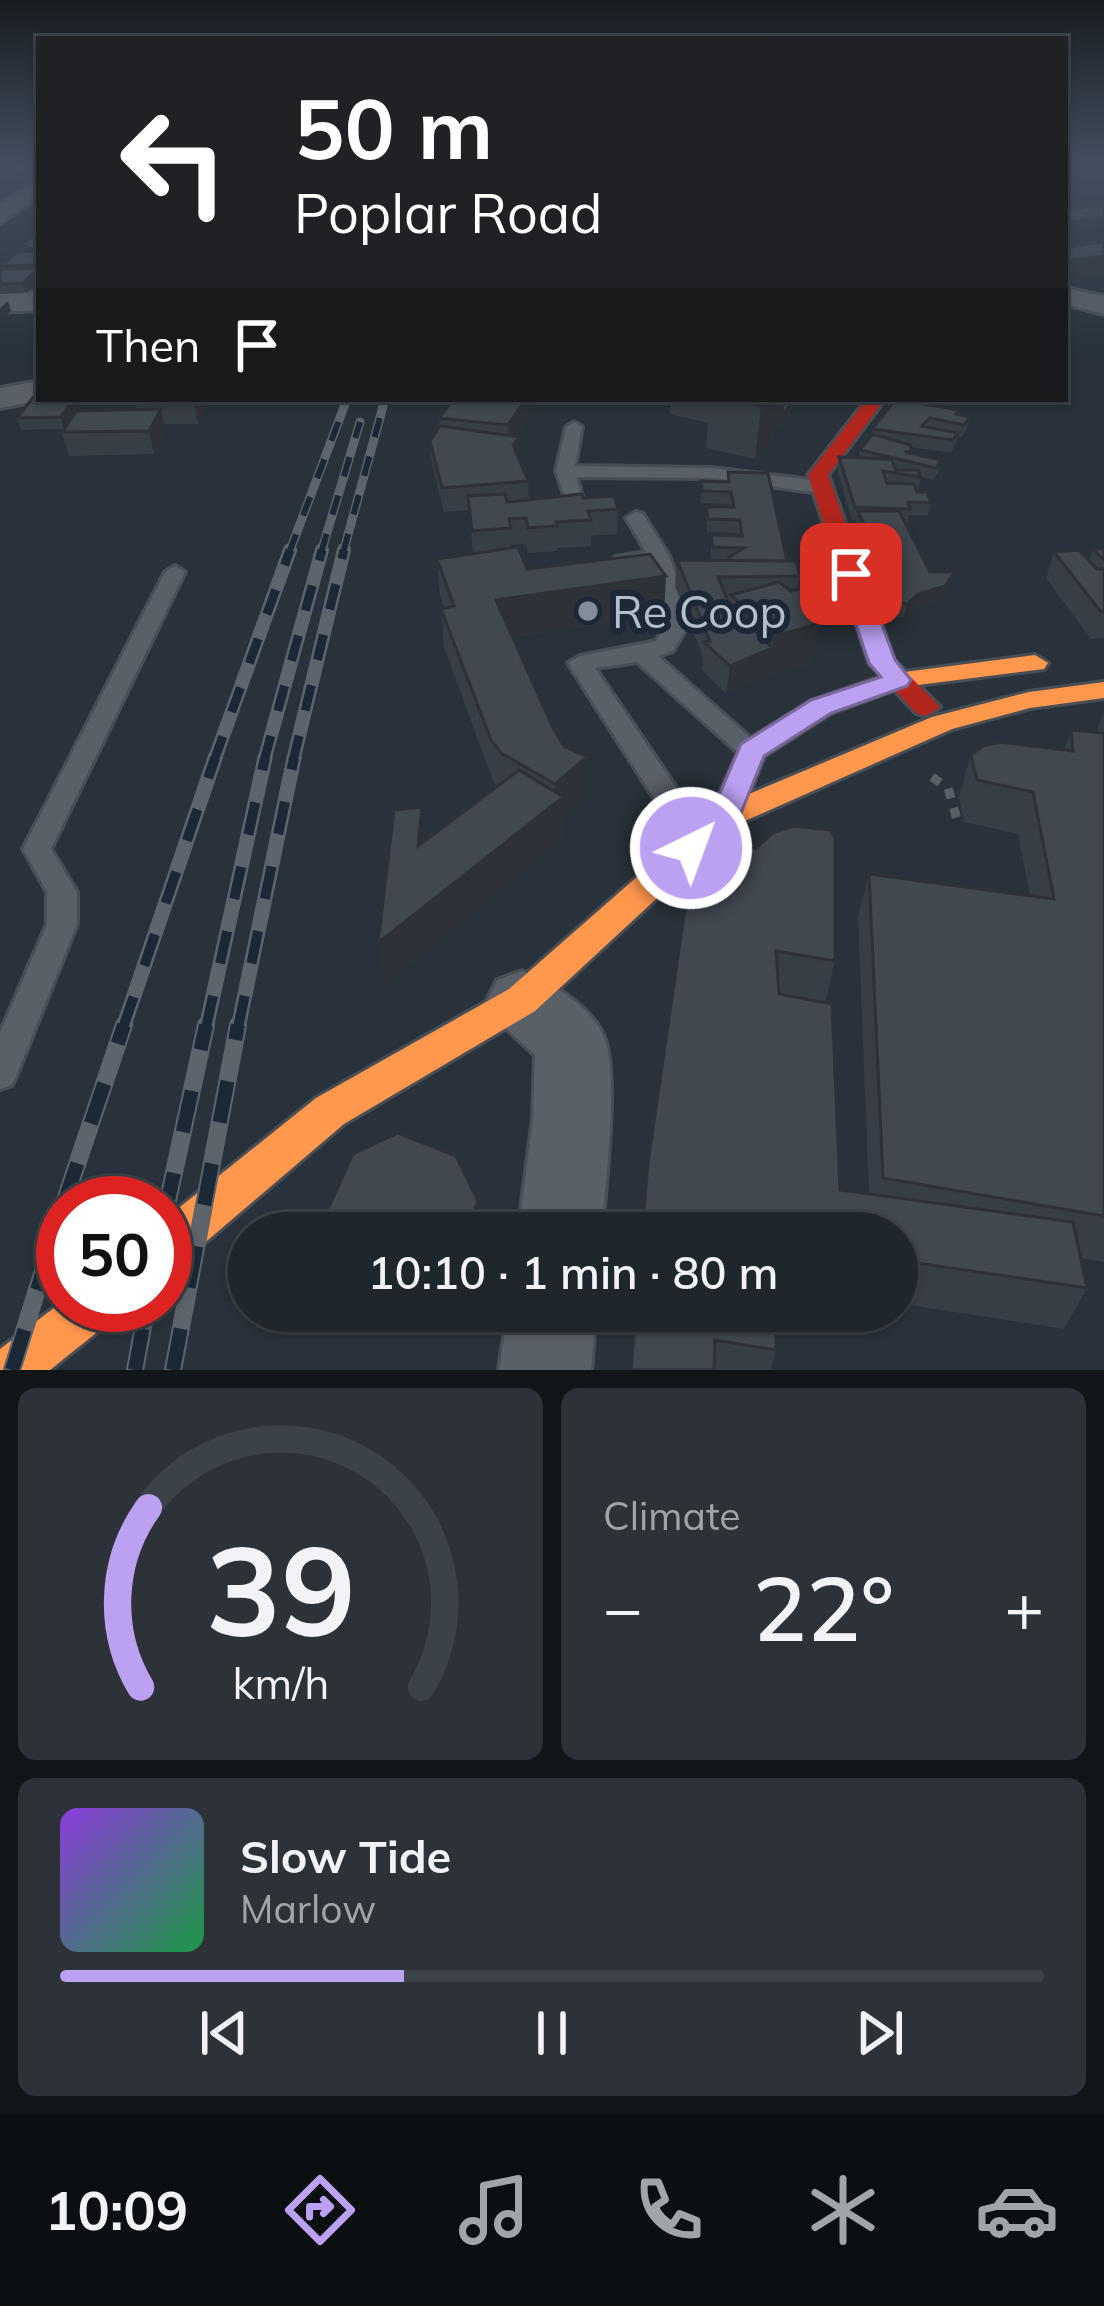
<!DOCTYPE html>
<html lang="en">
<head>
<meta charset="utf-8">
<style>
	:root { --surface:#1f262c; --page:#2c3238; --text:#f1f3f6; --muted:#a1a5a9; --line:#3c4348; --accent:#bca0f2 }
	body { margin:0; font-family:Mulish,sans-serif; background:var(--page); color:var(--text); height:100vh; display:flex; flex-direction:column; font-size:45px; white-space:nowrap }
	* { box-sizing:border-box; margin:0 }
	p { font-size:39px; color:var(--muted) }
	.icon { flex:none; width:66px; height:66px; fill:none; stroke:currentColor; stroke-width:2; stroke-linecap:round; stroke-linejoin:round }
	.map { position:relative; height:1370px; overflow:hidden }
	.panel { display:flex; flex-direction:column; gap:18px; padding:18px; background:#111518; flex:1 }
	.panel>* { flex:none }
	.top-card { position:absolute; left:36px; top:36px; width:1032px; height:366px; border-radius:0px; box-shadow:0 3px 9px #0004,0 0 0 3px var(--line); background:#202124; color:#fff; overflow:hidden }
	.speed { position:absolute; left:36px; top:1176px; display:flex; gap:24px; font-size:60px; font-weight:700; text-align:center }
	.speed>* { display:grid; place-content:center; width:156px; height:156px; border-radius:50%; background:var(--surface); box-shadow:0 3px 9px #0004,0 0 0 3px var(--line); line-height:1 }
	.speed .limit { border:18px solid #d22; background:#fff; color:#111 }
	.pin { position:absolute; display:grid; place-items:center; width:102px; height:102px; color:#fff; margin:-51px; border-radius:24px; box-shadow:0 6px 18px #0006 }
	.me { position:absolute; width:132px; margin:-66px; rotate:42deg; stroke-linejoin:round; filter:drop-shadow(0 0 9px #0008) }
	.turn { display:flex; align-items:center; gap:42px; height:252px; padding:0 60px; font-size:54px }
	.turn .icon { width:156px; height:156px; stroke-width:2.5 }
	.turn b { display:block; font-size:84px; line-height:102px }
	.then { display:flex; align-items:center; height:114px; padding:0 60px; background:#0003; gap:24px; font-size:45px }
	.big { font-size:90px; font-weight:600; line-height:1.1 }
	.panel .tile { flex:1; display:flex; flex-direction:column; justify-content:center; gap:18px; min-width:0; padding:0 42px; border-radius:18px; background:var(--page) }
	.panel .dial { align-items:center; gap:0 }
	.dial svg { height:312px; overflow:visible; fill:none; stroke:var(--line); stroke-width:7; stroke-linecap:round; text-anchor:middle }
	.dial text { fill:var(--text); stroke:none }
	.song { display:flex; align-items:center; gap:36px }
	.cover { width:144px; height:144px; border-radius:18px; background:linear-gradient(135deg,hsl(270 70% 55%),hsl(140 70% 35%)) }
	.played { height:12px; border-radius:6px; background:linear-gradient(90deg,var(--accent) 35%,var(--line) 35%) }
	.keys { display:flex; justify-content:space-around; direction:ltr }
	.heat { display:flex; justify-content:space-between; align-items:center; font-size:66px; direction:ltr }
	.panel .tiles { flex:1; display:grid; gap:18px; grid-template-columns:1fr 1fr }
	.tile:last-child { grid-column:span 2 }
	.trip { position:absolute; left:228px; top:1212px; width:690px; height:120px; border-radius:60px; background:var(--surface); box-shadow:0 3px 9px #0004,0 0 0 3px var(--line); font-weight:600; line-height:120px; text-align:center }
	.menu { display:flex; height:192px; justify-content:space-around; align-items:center; background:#0c0f12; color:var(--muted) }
	.menu .icon { width:84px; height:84px }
	.menu .active { color:var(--accent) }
	.menu b { font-size:54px; color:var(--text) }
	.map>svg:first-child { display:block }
</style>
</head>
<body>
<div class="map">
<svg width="1104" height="1370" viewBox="0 0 1104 1370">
	<rect width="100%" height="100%" fill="#29323a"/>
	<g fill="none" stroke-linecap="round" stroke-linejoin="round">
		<defs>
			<path id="lane" d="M1 164H39V170L6 167Z
				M574 422 582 427 575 466 711 468 820 481 829 487 820 493 711 478 576 477 582 496 573 502 566 500 556 471 566 427Z
				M636 512 643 514 669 556 692 618 673 651 658 656 765 751 761 757H743L637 662 595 668 679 792 727 808 731 815 727 822 717 825 659 806 568 663 580 656 656 641 670 618 651 563 622 567 612 561 615 557 646 552 626 518Z
				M175 566 185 572 51 849 77 892V924L17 1074 12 1085 0 1089V1033L47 924V892L23 849 165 572Z"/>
			<path id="street" d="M39 180V197L0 223V205Z
				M1065 288 1104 296V314L1065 304Z
				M39 292V310L0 312V294Z
				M39 381V399H48L0 408V388Z
				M522 971C552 982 597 1010 606 1043 618 1086 605 1185 602 1233H518L533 1118 535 1055 497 1020 487 1000 497 980Z
				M508 1311H596L591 1370H499Z"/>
			<path id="slow" d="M1035 655 1048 663 1044 669 902 687 831 713 764 756 749 794 932 717 1029 692 1104 682V698L1030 708 952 729 736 825 535 1011 344 1124 181 1263 165 1269V1219L316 1098 509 989 712 811 742 744 811 701 889 674Z
				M63 1301V1305H118L111 1321 50 1370H0V1349Z"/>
			<path id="jam" d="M867 399H885L828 475 894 660 940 707 926 716 916 713 869 663 808 475Z"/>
		</defs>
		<!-- lane casing -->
		<use href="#lane" stroke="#484e55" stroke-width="6"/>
		<!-- street casing -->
		<use href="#street" stroke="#484e55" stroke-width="6"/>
		<!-- slow casing -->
		<use href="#slow" stroke="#484e55" stroke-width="6"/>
		<!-- jam casing -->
		<use href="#jam" stroke="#484e55" stroke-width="6"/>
		<!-- path -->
		<path stroke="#585f65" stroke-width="9" stroke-dasharray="10 10" stroke-linecap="butt" d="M932 777 948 788 959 826"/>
		<!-- lane -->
		<use href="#lane" fill="#5a6068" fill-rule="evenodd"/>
		<!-- street -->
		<use href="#street" fill="#5a6068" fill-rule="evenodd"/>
		<!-- slow -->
		<use href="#slow" fill="#ff974d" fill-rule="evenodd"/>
		<!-- jam -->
		<use href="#jam" fill="#b3261e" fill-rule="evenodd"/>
		<defs>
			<path id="rail-far3" d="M289 553 347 399
				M321 553 360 422
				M343 553 385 399"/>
			<path id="rail-far2" d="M214 761 290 550
				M264 761 322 550
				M293 761 344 550"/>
			<path id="rail-far1" d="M123 1028 215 758
				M206 1028 265 758
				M238 1028 294 758"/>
			<path id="rail" d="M64 1203 124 1025
				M165 1214 206 1025
				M12 1370 63 1207
				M135 1370 147 1305
				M173 1370 238 1025"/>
		</defs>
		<!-- rail-far3 casing -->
		<use href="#rail-far3" stroke="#5d646c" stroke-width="9"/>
		<!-- rail-far2 casing -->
		<use href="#rail-far2" stroke="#5d646c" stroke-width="14"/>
		<!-- rail-far1 casing -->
		<use href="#rail-far1" stroke="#5d646c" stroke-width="15"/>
		<!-- rail casing -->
		<use href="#rail" stroke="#5d646c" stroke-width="18"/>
		<!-- rail-far3 -->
		<use href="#rail-far3" stroke="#1c2836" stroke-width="6" stroke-dasharray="20" stroke-linecap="butt"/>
		<!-- rail-far2 -->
		<use href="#rail-far2" stroke="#1c2836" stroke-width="9" stroke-dasharray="26" stroke-linecap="butt"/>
		<!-- rail-far1 -->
		<use href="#rail-far1" stroke="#1c2836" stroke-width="10" stroke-dasharray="33" stroke-linecap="butt"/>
		<!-- rail -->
		<use href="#rail" stroke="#1c2836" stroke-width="14" stroke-dasharray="42" stroke-linecap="butt"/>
	</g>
	<!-- wall -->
	<path fill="#383e45" d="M39 230V281L26 293 0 294 2 266 23 252 22 245Z
		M39 399H78L80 406 64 429 21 430 17 418Z
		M137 399H209L210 403 198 424H164L166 432 154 454 69 456 62 432 137 409 135 402Z
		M542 399 517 436 520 437V461L528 481 529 499 583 498 618 509 617 534 591 536V546L557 548V551L528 553 526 544 511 545V548L527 569 664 614 512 637 586 799 563 819V839L384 987 425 841 497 787 493 781 444 647 441 609 444 608 440 596 437 559 473 553 469 510 444 512 432 464 430 441 440 427 439 418Z
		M671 399H798L797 408 781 425 774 429 772 441 755 459 706 448 708 423 670 414Z
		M896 399H951L945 408 959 410 958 415 970 417 967 429 962 437 958 436 955 445 951 453 911 447V453L941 460 938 472 933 480 921 477 918 489H915L917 492 931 503 928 515H909L908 522H904L930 572 951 586 942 599 915 608 904 618 889 616 882 585 855 524 856 520H852L837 470 839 457 859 458 860 450 871 437 872 429Z
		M728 472 787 561 800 576 798 589 819 620 813 659 807 665 768 675 726 694 702 670 703 657 675 586 677 560H711V535L739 536 738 533 707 532 706 507H730V504L701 503V481L727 482Z
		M1104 548V638L1091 639 1046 578 1054 552 1089 561 1093 549Z
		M1104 712V1262L1081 1258 1087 1288 1064 1329 897 1303V1233H642L756 848 835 961 825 1003 840 1190 869 1194 858 917 869 874 1030 896 1018 834 964 822 959 797 971 755 1064 750 1071 730 1096 733Z
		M401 1311H452L445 1327Z
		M635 1311 776 1350 771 1370H630Z"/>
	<!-- shaded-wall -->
	<path fill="#2e3238" d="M7 164H13L17 178 0 184V167Z
		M1104 217V225L1065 231V223Z
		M1104 256V274L1065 279 1069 260Z
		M39 269V281L26 293 23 283Z
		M8 301 11 311 0 321V308Z
		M74 399H78L80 406 64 429 61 417Z
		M195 399H209L210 403 198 424 194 401Z
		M526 399H542L509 448 508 425Z
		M769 399H798L797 408 781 425 774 429 772 441 755 459 761 406Z
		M943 399H951L939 416Z
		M161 409 166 432 154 454 149 431Z
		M520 437 521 460 513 469V445Z
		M955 572 951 586 942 599 915 608 904 618 907 604 918 594Z
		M666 576 664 614 497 639 496 600Z
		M819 620 813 659 807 665 768 675 726 694 730 666 772 648 774 636Z
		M587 757 586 799 563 819V839L384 987 378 943 555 803V784Z
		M422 807 426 849 418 846Z
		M478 1201 480 1233H464Z
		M443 1311H452L445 1327Z"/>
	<!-- building -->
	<path fill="#414850" stroke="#2e3238" stroke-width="3" d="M1097 205H1104V217L1065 223V211Z
		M39 230V248L23 249 27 245H22Z
		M1101 242 1104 243V256L1069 260 1065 258V248Z
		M39 251V265L2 266 17 252Z
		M39 268 23 283 0 284V269Z
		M35 395H39V399H74L61 417 17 418Z
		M137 399H195L194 401 135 402Z
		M454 399H526L508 425 439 418Z
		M726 399H769L761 406Z
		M778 399H797L782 414 783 403 777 401Z
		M896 399 959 410 956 414 970 417 964 425 930 418 922 426 958 433 953 440 872 429Z
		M161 409 149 431 62 432 77 411Z
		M440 426 520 437 513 445 528 481 442 488 430 441Z
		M873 434 910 445 912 451 905 452 941 460 936 468 860 450Z
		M839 457 891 459 896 470H918L921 477 883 471 887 483 914 484 917 492H927L931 503 908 502 910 509 855 507Z
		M728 472 768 473 787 561 729 560V557L744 548 713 547 711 535 742 536 740 520 708 519 706 507H734L731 492 702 491 701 481 729 482Z
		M505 494 507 502 582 494 583 498 614 496 618 509 588 511 591 520 556 522 557 526 528 528 526 518 509 519 511 528 472 531 468 496Z
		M858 511H899L930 572H955L945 586 918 594 907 604 892 602 885 572Z
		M518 547 527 569 650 554 666 576 496 600 553 728 564 746 587 757 555 784 501 753 491 740 441 609 454 606 437 559Z
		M1104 548V560L1093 549Z
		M1079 550 1097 569H1104V612H1101L1054 552Z
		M677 560 796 561 800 576 718 577 730 606 772 648 730 666 704 642 710 641Z
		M779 582 791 591 806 587 819 620 814 625 774 636 731 595Z
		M1071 730 1104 733V1216L883 1178 869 874 1054 899 1033 792 977 780 971 755 983 746 1000 742 1073 751Z
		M519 770 563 797 378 943 394 810 422 807 418 846Z
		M794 826 830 830 835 838V961L776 951 779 994 832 1004 840 1190 1073 1222 1087 1288 897 1260V1233H642L648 1163 695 840 756 848 774 832Z
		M398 1133 456 1156 478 1201 464 1233H317L353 1154Z
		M636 1311H776V1350L715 1340 714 1370H631Z"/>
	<!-- sky -->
	<linearGradient id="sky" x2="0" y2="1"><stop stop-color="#171c20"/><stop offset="0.46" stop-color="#434f60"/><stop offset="1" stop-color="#434f60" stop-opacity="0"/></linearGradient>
	<rect width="1104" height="356" fill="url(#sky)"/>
	<!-- route -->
	<path fill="#bca0f2" stroke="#7a689d" stroke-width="3" d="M851 567 863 574 895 660 911 680 907 686 831 713 764 756 736 825 702 856H679L675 848 712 812 741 744 811 700 881 677 869 663 839 574Z"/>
	<!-- markers -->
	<circle fill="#838d99" stroke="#1c2836" stroke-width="4.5" cx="588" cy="611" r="12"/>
	<g text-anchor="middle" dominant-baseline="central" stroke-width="12" stroke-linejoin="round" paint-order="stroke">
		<!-- poi labels -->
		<g font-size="45" fill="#b3becc" stroke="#1c2836" text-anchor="start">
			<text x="612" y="611">Re Coop</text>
		</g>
	</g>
</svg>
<div class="speed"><div class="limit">50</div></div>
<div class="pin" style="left:851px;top:574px;background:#d93025"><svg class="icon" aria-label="arrive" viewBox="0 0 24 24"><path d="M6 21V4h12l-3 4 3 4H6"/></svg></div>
<svg class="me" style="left:691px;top:848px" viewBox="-20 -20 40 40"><circle r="17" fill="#bca0f2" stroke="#fff" stroke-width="3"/><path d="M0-11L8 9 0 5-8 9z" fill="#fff"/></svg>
<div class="trip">10:10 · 1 min · 80 m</div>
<div class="top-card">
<div class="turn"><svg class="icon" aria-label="left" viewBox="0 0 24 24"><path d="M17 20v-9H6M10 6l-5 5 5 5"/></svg><div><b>50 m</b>Poplar Road</div></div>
<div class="then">Then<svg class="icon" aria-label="arrive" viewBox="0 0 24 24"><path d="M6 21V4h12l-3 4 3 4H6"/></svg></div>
</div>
</div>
<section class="panel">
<div class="tiles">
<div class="tile dial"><svg viewBox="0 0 100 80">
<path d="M14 69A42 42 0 1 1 86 69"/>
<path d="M14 69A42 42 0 0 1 16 23" stroke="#bca0f2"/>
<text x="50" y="56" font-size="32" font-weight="700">39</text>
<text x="50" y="72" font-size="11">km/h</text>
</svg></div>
<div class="tile"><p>Climate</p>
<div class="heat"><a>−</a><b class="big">22°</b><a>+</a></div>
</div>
<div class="tile">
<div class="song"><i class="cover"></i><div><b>Slow Tide</b><p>Marlow</p></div></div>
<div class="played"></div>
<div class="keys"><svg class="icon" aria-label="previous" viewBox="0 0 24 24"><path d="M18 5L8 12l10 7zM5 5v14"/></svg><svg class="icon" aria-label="pause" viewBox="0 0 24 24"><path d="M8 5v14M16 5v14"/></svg><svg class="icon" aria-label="next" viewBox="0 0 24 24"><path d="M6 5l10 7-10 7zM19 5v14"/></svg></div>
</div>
</div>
</section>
<nav class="menu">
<b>10:09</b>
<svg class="icon active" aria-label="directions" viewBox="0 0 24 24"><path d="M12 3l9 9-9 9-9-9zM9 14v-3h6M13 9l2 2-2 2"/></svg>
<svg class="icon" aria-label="music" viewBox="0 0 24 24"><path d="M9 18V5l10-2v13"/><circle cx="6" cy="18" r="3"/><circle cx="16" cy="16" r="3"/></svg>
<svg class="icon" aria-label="phone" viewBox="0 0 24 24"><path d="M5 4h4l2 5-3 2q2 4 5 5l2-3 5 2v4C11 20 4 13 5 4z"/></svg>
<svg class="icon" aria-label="climate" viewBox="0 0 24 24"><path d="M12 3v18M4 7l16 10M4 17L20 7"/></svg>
<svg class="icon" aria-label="car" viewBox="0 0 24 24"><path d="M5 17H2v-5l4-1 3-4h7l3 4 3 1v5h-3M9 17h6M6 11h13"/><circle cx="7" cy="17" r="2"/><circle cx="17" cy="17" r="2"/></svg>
</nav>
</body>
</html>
